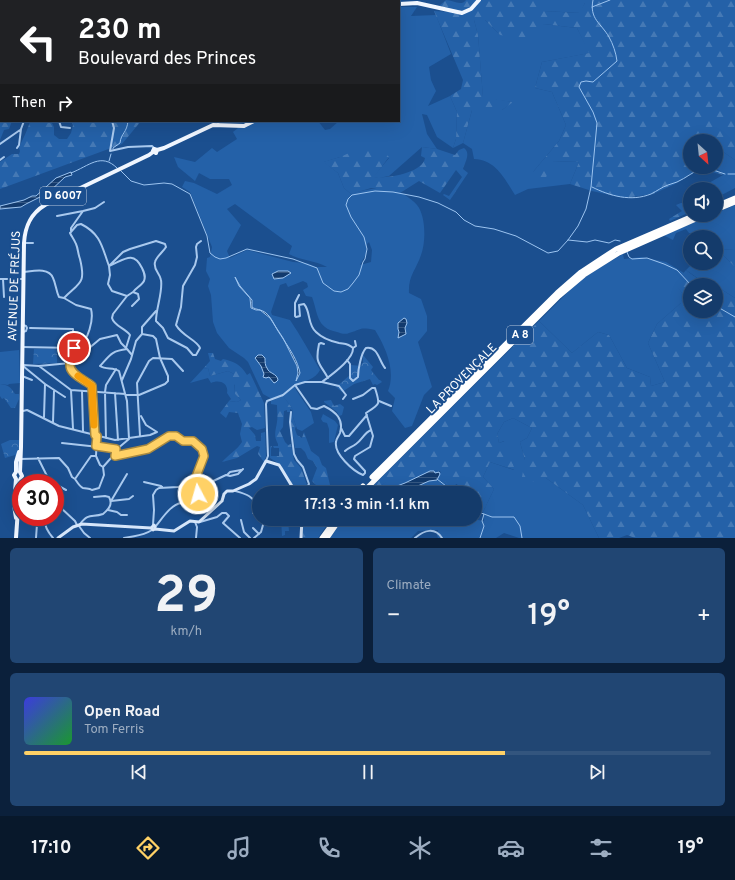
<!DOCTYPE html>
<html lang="en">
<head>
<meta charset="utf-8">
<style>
	:root { --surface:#143b6b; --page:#214673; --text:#f1f3f6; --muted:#9dadc1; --line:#33557e; --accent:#ffd166 }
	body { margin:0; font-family:Overpass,sans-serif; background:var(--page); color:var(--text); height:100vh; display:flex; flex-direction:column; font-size:15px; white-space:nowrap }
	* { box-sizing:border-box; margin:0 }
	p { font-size:13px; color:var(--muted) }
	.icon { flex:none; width:22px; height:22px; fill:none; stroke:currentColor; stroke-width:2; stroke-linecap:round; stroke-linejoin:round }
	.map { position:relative; height:538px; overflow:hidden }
	.side { display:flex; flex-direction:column; gap:10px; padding:10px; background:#0b203b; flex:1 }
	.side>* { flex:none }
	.top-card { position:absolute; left:0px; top:0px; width:400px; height:122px; box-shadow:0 4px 16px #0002,0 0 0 1px var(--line); background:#202124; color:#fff; overflow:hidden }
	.needle { width:26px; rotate:153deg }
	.tools { position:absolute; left:683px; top:134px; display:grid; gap:8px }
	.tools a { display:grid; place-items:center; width:40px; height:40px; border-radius:50%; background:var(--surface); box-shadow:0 4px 16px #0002,0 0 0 1px var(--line); font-size:20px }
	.speed { position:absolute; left:12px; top:474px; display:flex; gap:8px; font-size:20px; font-weight:700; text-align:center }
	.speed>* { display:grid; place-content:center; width:52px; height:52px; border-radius:50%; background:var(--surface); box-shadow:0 4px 16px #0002,0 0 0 1px var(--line); line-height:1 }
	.speed .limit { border:6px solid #d22; background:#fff; color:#111 }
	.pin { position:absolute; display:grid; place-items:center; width:34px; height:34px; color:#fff; margin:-17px; border:2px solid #fff; border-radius:50%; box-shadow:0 1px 4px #0007 }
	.me { position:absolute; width:44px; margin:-22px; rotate:354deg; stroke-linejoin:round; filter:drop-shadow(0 0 3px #0008) }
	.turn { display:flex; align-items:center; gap:14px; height:84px; padding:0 12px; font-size:18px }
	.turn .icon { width:52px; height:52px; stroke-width:2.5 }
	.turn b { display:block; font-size:28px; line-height:34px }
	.then { display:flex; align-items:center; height:38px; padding:0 12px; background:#0003; gap:8px; font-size:15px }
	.big { font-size:30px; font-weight:600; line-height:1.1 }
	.side .card { flex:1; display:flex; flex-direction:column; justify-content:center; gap:6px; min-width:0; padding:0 14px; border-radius:6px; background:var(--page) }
	.side .dial { align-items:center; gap:0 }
	.dial b { font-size:52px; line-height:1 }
	.song { display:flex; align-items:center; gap:12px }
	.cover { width:48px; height:48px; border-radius:6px; background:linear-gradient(135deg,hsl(240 70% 55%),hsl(130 70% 35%)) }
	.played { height:4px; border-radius:2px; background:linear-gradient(90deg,var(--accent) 70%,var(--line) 70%) }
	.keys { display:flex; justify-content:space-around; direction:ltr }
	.heat { display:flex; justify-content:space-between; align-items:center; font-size:22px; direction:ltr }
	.side .tiles { flex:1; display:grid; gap:10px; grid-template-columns:1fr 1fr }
	.card:last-child { grid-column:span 2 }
	.trip { position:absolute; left:252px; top:486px; width:230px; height:40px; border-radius:20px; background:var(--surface); box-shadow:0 4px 16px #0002,0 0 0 1px var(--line); font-weight:600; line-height:40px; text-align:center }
	.menu { display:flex; height:64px; justify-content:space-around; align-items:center; background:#08182b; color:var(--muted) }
	.menu .icon { width:28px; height:28px }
	.menu .on { color:var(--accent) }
	.menu b { font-size:18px; color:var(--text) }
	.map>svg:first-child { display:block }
</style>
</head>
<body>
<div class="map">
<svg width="735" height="538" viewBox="0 0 735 538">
	<defs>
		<pattern id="forest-firs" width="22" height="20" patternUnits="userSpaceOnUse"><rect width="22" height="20" fill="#2461a8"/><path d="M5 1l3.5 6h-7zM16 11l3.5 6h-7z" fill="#4579b5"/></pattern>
		<pattern id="park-crowns" width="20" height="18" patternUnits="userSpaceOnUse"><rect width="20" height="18" fill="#2461a8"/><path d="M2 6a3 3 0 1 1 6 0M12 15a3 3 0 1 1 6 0" fill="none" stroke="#4579b5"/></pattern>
		<pattern id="water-rules" width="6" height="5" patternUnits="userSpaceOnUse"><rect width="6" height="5" fill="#123a6d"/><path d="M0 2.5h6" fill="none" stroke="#365883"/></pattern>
	</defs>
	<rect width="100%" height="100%" fill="#1b4f8f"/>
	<!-- grass -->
	<path fill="#2461a8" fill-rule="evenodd" d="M543 0H585V3L580 13 543 11Z
		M399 7H417L411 16 436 15 451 54 429 67 431 80 436 91 428 106 450 96 457 112 456 139 453 148 437 137 427 115 422 114 427 134 437 149 422 147 389 176 379 178 373 177 389 158 340 157 324 162 338 173 344 188 351 194C367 188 389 186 405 195 409 198 414 201 417 205 426 216 426 242 421 255 416 270 408 276 409 293L421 299 427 316V331L418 342 432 387 424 395 412 426 405 428 392 411 395 398 388 391C396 371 386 348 375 330 359 327 363 329 349 333 345 335 340 333 337 332 316 328 318 313 312 297L306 296 303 290 308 287 307 283 303 281 288 287 286 283 280 285 271 312 272 315 290 320C301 336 310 353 320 370 316 379 303 382 295 385L296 390 311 412 314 423 302 431 297 429 293 417 292 408 282 395 272 399 263 394 248 362 244 358 229 348 217 333 213 322 211 295 208 286 210 279 206 271 207 258 210 257 212 247 190 192 182 187 185 181 194 183 217 194 232 185 229 179H210L199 173 195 181 178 167 174 157 195 162 212 148 217 152 237 139 233 132 238 128 247 127 258 121H272L275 123 278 121H318L325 130 330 129 339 121H399ZM235 204 292 246 289 254C301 261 315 260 327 267H316L307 263 293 262 247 250 230 258 227 251 241 225 227 209ZM369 242 372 250 371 262 360 265 366 254 367 244Z
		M474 20H485L500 35 544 24 577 28 590 53 542 62 535 88 552 92 566 125 559 141 533 172 552 161 579 162 570 184 528 189 515 195C505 179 495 159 474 159L472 149 463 143 472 110H502L512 102 483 98 478 35Z
		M722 151 735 160V188L716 198V189H704L709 186 707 184 723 175 719 170 712 167H716V154Z
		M735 205V249L718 250 735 267V298L716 286V285L710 283 703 282 686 270 693 263H716V237H696L693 234 689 233 686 229 676 233 673 240 663 235 712 215H716V213Z
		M623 254 624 259 641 257 666 262 684 273 676 284 682 293 681 303 657 324 648 343 665 382 651 386 650 377 627 368 609 335 598 332 572 353 539 321 575 285 591 273Z
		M19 350 20 383 9 384 8 385 0 384V352Z
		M208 368 210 376 228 371 234 374 235 394 241 400 237 402 229 401 231 399 227 393C229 383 219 379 211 383L208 378 190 383 203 369Z
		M323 414 335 421 338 425 334 442 329 443V429L327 423 323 422 321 419Z
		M513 418 532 428 527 438 520 442 525 460 546 478 583 505 599 538H519L504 533 496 538H438L437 535 438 530 418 531 411 538H330L343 519H472L484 521 483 512 494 489 483 477 490 462 514 470 504 441 499 443 497 434 504 422Z
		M433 470C446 473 456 482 461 493H371L387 481H403L424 471Z
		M281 519H293L288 520 289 531H285V535L282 536Z"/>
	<!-- forest -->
	<path fill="url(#forest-firs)" d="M0 0H327L1 1V121H12L9 129 4 130 0 140Z
		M446 0C453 0 461 7 466 0H479C462 16 460 11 439 6Z
		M481 0H543L544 11 579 13 585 3V0H735V160L722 151 716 154V141H690V167C702 167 715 164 723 175L700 169 675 184 653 194 624 198 592 191 570 184 579 162 553 161 544 182 533 172 559 141 566 125 552 92 535 88 542 62 589 53 577 28 544 24 525 39 500 35 485 20H474L478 35 483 97 513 102 502 110H472L463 143 453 148 456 139 457 112 450 96 461 89 463 80 434 11 466 13Z
		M30 121H51L54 127V135L59 139H67L71 133 73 125 71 121H141L122 144 0 189V162L12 154H19L20 151 19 148C23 138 27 132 30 121Z
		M363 147 381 149 389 157 374 177C386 179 423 173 425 158L421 156 422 147 437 149 455 155 459 150 464 148C471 153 465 162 463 169L468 173 450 200 443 195 444 194 449 196 462 177 456 170 440 193 419 181 400 193 371 188 351 194 344 188 338 173 323 162 340 157Z
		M681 203 690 204V212L670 221 669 219 682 211 676 205Z
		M735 249V267L718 250Z
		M686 270 702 282 710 283 714 285H690V311H716V286L735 298V538H635L627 535 619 538H599L583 505 546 478 537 483 522 477 525 460 520 442 527 438 532 428 513 418 504 422 497 434 499 443 505 441 515 470 490 462 483 477 494 489 483 512 475 511V493H461L457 484 448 486 440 471C424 468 418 477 404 481 398 482 390 480 385 483 378 487 374 493 366 493L539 321 572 353 598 332 609 335 627 368 650 377 651 386 665 382 648 343 657 324 681 303 682 293 675 284Z
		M208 353H213L215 359 221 361 223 359C235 362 240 364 247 375L250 373 264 403 265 428 257 430 252 427 249 428 255 435 256 441H261V433L265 432 266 456 264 462 258 454 260 447 257 446 237 458 222 462C229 454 237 450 242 442L240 434 242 424 238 413 229 412 226 418 220 413 229 401 237 402 241 400 235 394V385L230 382 234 374 228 371 210 376 208 368 203 369 210 361Z
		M283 396 292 408V410L290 409V412H287V410L284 411 283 427 280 431 285 442 288 445 291 444 294 460 301 468 307 485 304 489 299 486 296 487H293L281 465 270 458V447L272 446 271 449V456H279V448H274L273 446H278V444C273 435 276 430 277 422 278 417 277 410 277 405L271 404V401Z
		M331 400 334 406 340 404 344 407 342 415 339 416 337 412 324 402V401Z
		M292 411 293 417 296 426 295 429 297 435 302 438 304 432 311 451 319 457 322 465 326 468 330 485 339 488 350 485 353 489 350 493H309L319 488 312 481 317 468 313 461 308 459 305 452 301 448H295L290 417Z
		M304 519H309V523L313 524 317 519H331L318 538H302Z"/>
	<!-- park -->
	<path fill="url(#park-crowns)" d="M0 0H78L1 1 0 92Z
		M148 0H273V1H147Z
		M34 349H57V363L33 364Z
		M363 355 373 367 371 370 379 380H380L382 382 377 385 375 384 373 385 370 379 354 384 342 392 336 387 350 375 351 365 361 366 362 363H363Z
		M0 384C8 385 11 387 15 394H19V399L15 408H11L4 398 2 399 0 396Z
		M10 440H19V448L16 459 15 455 5 458 1 444Z"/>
	<!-- water -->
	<path fill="url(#water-rules)" stroke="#9cc4f0" d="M71 172 72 175 65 177 48 193 26 204 21 207 0 209V206L24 200 32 196H36L56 178Z
		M278 271H288L291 273 283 278 274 279 272 274Z
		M235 277 240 286 252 300V307C256 310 261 309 266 313 272 318 274 325 278 331 285 342 296 357 299 369L300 373 296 381 298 373 297 366 283 338 270 318 260 310H256L251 308 250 298 239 286Z
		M404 318 406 319 407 323 405 328 406 334 398 338 399 332 398 329V323Z
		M258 355H262L265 358C265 361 265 366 267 368 269 374 277 373 278 380L276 382 274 383 269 377 266 378 263 377 264 374 261 366 255 358Z
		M430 471H434L435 473 439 472 440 474 437 480 429 481 402 493H382L381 492 405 483Z"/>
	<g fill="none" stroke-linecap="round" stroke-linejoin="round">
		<!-- stream -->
		<path stroke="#9cc4f0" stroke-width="1" d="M274 0V1
			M322 1V0
			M592 7 610 0
			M113 149V148L120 143C121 133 127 133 128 121
			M109 161 111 154
			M121 171 131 181 144 185 164 183 172 184 190 194 207 236 210 253 215 257 220 259 226 258 247 249 293 259 317 268 323 283 334 291 341 292 348 289 353 283 359 275 363 262 365 259 367 249 364 237 351 217 346 205 348 199 352 195 375 191 393 192 419 197 438 203 456 212 464 220 475 226 494 229 516 236 548 253 558 251 568 240 578 226 586 209 591 187 597 123 593 112 579 87 581 82 586 81 593 82 617 61C616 53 613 44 609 37 601 23 589 19 593 0
			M71 173C89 166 101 152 117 168
			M728 174H735
			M592 187C610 196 631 202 651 194 657 191 662 187 668 185 671 184 674 183 677 182 686 178 694 171 704 167L725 174
			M568 240 587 242 595 240 609 243 615 240 620 241
			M627 252 629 257 632 259 647 258 664 264 677 270 691 285
			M716 306 735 317
			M437 479 446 486 458 493
			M475 511 484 514 482 521 484 526 480 538
			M484 514 492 517H514L520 526 522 538"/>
		<!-- street -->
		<path stroke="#a9c9ee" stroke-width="2" d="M146 1 148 0
			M181 1 184 0
			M59 121 61 127 70 128
			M112 121 114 128 110 151 128 147 152 146 155 149
			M217 125 220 121
			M0 144 20 130
			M17 148 19 145 21 129 24 121
			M0 160 4 157
			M57 216 83 211
			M71 231V228L83 211 95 208 104 202
			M70 233 77 225 81 224C101 234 102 247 109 266L123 252 130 249 156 241 165 244 166 247C163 252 156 257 155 262 153 270 160 273 161 280 163 292 156 308 156 321L163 328 168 338 187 348 193 355H196L200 348C197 340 182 336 176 325L181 307 183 286 195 265 197 257 196 247 197 244 201 241
			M24 243H33
			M24 272C33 271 49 267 53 278 56 284 56 291 59 297L64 298 76 305 91 309C94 320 88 340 79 347
			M0 279H23
			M3 279 4 297
			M299 295 295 303V316L296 317 300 316 299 305 304 304C311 312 307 324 316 332 322 338 330 341 339 343 345 344 348 343 353 348 354 359 331 375 322 382
			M64 298C80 282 86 284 80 259 78 254 78 248 76 244 74 239 72 237 70 233
			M132 306 139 299 138 294 133 292 127 296 112 291 108 284 110 275 109 266C124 260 133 250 142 268 144 272 146 276 144 281 142 285 136 288 133 292
			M23 325 26 326 27 328 26 331 23 332
			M30 328 73 329 74 348 70 363
			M142 334V327L156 311
			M324 344 321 343 319 344C315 364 319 362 328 378
			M22 347 74 348 79 347 80 348 88 349 100 339 117 335 121 343 127 349
			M126 348 130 335C125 328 114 326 112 318L113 314 127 296
			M353 348 356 346 355 341
			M347 360 350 364V378L353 381 358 377C358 370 361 353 366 348 378 346 379 361 385 368
			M23 365 39 366 70 363C72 376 84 378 92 386L95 435
			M23 366 45 384 65 397
			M39 366 71 390 139 395 165 384 168 381V376L160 358 156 339 153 336 142 334
			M22 376 32 380
			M122 380 131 359 136 341 142 334
			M295 385 311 408 317 409 324 406C336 412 344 419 340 433 339 436 336 439 336 442 334 454 353 471 363 475L365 473V471L354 459 355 456 370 447 373 436 366 413C381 403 380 405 375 388H372L363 395 353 399
			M71 390 73 429
			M82 391 83 431
			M115 393 118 440
			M379 401 391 406
			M23 411 27 410 59 426 115 440 150 435 157 432
			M291 412 290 422 294 454 297 460 303 467 309 484 303 493
			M141 416 146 425 157 432
			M44 417 45 384
			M53 422 54 391
			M341 428 345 436H349L367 415
			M140 436 137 383 149 361 153 358 172 359 183 371
			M106 438 105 392 106 385 116 369
			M62 443 117 449
			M345 451C348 448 352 447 356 444 362 440 364 433 371 430
			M96 456 97 436
			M115 456 117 449 129 439 127 401 119 371C113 367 106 370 100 366 110 355 111 351 127 349L132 355
			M38 458 50 482 53 483
			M20 459 59 458 68 468 72 477 75 479 91 456H96L100 465 103 467 111 458 115 456 148 449 169 436H176L183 441 195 442 202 449 203 456 194 482
			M266 461 268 456 266 404 267 401 283 395 295 385 305 382H322L339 386 346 395 343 399
			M227 475 230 472 241 470
			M75 479C77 482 80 487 83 488 87 489 89 488 92 490L99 488 104 475 103 467
			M144 482 161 486 162 487
			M55 484 66 490
			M197 485 199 503
			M235 491C246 494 254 496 258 508L253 513
			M111 501 127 474
			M111 501 129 499 133 496
			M55 508 57 506 60 507 75 521 77 525
			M108 510 117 512 121 515H127
			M45 517C43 525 48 532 53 538
			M241 520 244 532 250 538
			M195 522 197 527 196 538
			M200 522 217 517 222 513H226L229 516 223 523 240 538
			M80 524C89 512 92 518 103 514 109 509 113 504 109 497L105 496 94 497
			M153 525 154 510 153 495 156 490 159 488 178 487 194 482 197 485H200
			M79 526 84 533 90 538
			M155 527C162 519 170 505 181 503 188 502 193 507 199 503L201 498 200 485 209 483 226 475 230 476 238 474 243 469
			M253 528 259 534
			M36 538 37 524
			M124 538C136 535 141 537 152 530
			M254 538 261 532 263 525 267 519
			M415 538C424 530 435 527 442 538"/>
		<!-- secondary -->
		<path stroke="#d6e6fa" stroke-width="3" d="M151 528 153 530 155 529 174 531 190 521 199 522 222 501 224 494 227 491H233L249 484 256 479 266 461 279 465 281 468 296 493
			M58 538 73 527 82 524 151 528 154 525 155 527V529
			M301 538 302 519"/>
		<!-- primary -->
		<path stroke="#f0f6ff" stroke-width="4" d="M399 4 417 3 462 13 471 9 479 0
			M157 150 156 153 153 151 154 149 157 150 164 148 213 125 244 126 254 121
			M16 518 14 505 16 479 14 475 16 472V462L19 452
			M16 538 20 480 22 476 20 472 21 447 24 243C25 227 30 214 45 205L149 155 153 152"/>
		<!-- highway -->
		<path stroke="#fff" stroke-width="5" d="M716 206 735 198
			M716 210 735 202
			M372 477 557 293 581 272 616 249 695 215
			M357 493 363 486
			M362 493 559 296 584 275 619 253 705 215
			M322 538 336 519
			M327 538 340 519"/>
	</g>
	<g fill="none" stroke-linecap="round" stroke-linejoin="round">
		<defs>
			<path id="route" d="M74 348C73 353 70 358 70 364 69 375 86 380 92 386L95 435 97 436 96 446 116 449 115 456 148 449 169 436H176L183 441H193L202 449 204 456 194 482 197 485 198 494"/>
		</defs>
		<!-- route casing -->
		<use href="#route" stroke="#a68842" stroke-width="10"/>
		<!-- route -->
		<use href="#route" stroke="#ffd166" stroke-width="7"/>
		<!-- slow -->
		<path stroke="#f59e0b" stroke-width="7" d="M78 376 92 386 94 425"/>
	</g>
	<g text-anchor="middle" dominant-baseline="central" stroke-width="4" stroke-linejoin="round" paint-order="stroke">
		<!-- shield labels -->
		<g fill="#1b4f8f" stroke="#bbcadd" stroke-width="1">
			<rect x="40" y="187" width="46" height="18" rx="3"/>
			<rect x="507" y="326" width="26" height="18" rx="3"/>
		</g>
		<g font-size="11" font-weight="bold" fill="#fff">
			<text x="63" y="196">D 6007</text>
			<text x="520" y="335">A 8</text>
		</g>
		<!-- street labels -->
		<g font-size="12" fill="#fff" stroke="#1b4f8f">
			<text transform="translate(15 286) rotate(-88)">AVENUE DE FRÉJUS</text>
			<text transform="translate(462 379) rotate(-45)">LA PROVENÇALE</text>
		</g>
	</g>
</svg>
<div class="tools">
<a><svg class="needle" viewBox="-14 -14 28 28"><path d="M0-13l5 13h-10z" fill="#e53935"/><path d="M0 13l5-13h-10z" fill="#9dadc1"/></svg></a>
<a><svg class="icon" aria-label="sound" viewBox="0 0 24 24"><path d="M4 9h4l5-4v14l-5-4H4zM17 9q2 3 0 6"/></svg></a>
<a><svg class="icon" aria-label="search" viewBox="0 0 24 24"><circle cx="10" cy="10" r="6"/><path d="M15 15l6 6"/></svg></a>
<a><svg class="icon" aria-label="layers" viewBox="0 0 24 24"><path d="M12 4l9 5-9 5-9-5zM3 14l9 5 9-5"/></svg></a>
</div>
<div class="speed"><div class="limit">30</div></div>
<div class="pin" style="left:74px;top:348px;background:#d93025"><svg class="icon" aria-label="arrive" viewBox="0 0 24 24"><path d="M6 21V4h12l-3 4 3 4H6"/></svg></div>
<svg class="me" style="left:198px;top:494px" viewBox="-20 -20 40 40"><circle r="17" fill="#ffd166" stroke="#fff" stroke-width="3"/><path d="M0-11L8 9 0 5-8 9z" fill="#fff"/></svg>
<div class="trip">17:13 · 3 min · 1.1 km</div>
<div class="top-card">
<div class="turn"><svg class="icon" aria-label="left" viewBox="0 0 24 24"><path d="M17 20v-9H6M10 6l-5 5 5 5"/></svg><div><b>230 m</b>Boulevard des Princes</div></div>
<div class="then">Then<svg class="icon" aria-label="right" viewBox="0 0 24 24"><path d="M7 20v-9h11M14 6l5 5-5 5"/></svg></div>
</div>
</div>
<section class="side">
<div class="tiles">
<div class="card dial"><b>29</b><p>km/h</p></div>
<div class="card"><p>Climate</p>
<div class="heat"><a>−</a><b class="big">19°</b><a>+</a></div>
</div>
<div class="card">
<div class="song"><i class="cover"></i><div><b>Open Road</b><p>Tom Ferris</p></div></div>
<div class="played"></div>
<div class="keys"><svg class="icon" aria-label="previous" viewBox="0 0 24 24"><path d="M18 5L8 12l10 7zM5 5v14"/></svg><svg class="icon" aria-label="pause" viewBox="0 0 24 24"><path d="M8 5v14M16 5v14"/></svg><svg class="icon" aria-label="next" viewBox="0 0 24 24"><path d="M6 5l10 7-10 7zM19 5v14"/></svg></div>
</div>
</div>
</section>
<nav class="menu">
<b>17:10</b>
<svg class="icon on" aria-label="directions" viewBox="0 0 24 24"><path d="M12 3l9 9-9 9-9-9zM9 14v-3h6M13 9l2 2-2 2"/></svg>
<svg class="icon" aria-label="music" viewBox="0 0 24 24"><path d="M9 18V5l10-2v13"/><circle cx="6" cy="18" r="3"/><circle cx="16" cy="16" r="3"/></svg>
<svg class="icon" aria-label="phone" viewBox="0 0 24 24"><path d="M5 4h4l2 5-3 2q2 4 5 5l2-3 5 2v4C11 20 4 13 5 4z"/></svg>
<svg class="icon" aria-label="climate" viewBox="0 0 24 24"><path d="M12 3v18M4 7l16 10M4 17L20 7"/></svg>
<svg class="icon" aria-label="car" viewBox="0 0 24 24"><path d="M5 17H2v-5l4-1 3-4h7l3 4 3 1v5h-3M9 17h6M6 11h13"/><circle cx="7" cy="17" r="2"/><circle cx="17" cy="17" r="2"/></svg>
<svg class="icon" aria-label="filters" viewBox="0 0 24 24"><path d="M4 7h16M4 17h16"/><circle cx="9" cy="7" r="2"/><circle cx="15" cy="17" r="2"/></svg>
<b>19°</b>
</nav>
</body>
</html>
